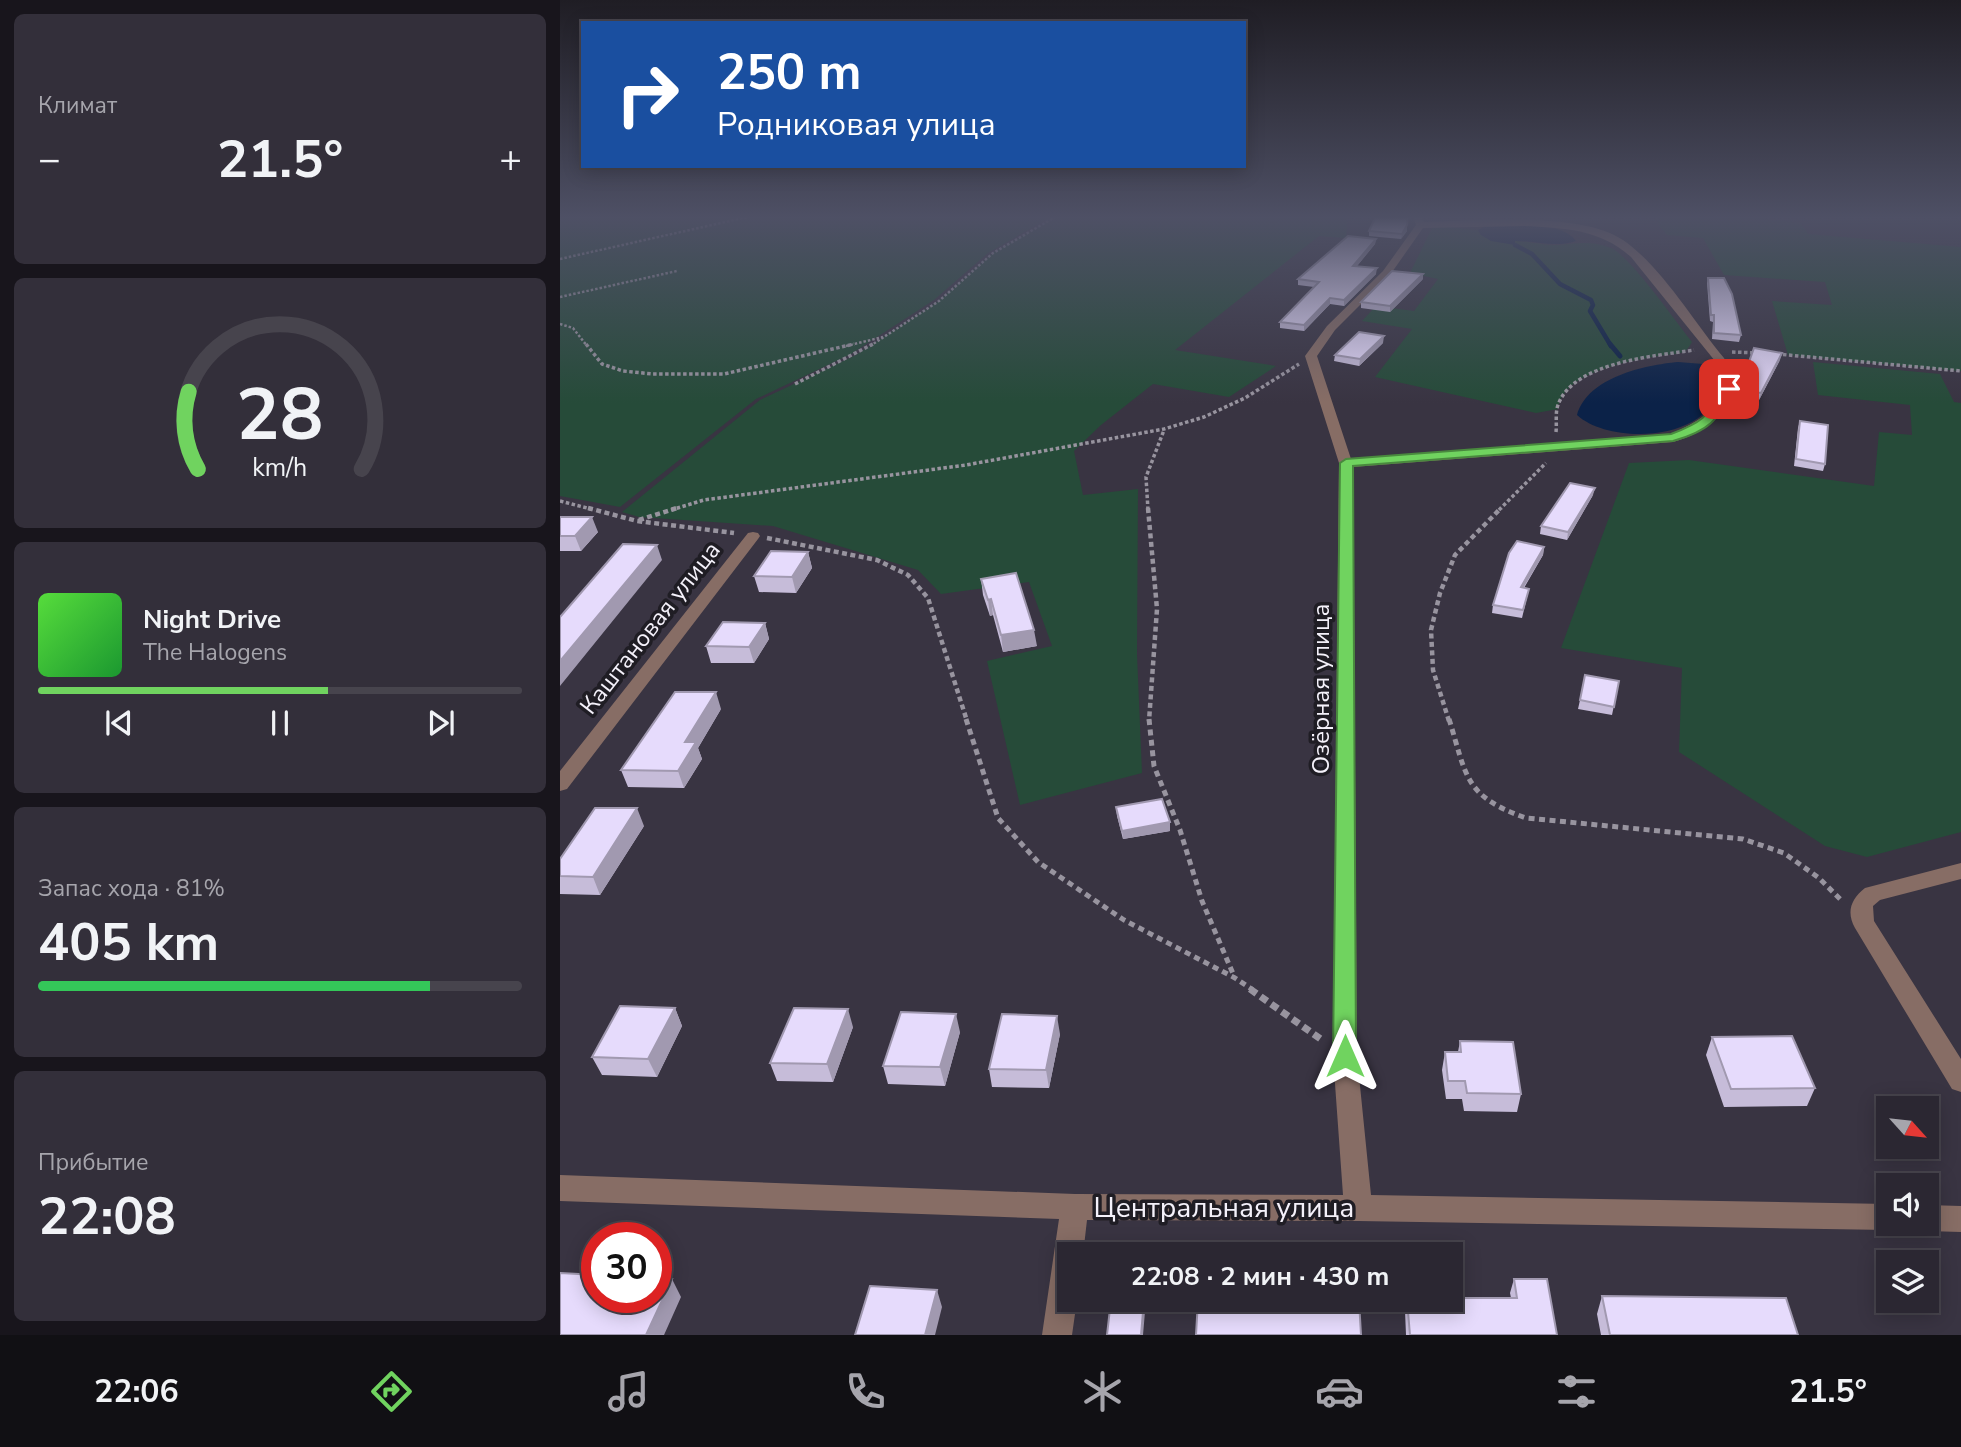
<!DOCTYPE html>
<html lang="ru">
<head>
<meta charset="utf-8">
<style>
	:root { --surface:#2b2732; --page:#332f3a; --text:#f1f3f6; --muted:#a6a5ac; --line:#47444d; --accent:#70d35f }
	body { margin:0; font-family:"Nunito Sans",sans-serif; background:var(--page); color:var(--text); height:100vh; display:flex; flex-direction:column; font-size:26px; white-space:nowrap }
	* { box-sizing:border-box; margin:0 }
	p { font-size:23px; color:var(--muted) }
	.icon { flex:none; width:38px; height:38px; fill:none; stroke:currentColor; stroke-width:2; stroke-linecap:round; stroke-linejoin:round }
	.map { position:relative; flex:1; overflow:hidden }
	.details { display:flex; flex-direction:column; gap:14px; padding:14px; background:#18151c; width:560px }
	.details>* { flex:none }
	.banner { position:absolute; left:21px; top:21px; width:665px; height:147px; border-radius:0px; box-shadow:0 4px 18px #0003,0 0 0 2px var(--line); background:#1a4fa0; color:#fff; overflow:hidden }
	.needle { width:46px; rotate:117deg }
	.fabs { position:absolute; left:1316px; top:1096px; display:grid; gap:14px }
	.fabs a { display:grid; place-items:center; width:63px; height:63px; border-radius:0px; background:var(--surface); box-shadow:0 4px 18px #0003,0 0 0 2px var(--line); font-size:35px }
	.speed { position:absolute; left:21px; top:1222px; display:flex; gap:14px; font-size:35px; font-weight:700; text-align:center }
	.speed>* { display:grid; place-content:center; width:91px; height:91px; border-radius:50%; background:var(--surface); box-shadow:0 4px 18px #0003,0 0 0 2px var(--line); line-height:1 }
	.speed .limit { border:10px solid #d22; background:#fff; color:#111 }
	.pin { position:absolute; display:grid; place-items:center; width:60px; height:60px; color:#fff; margin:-30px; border-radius:14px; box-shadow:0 4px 10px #0006 }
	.me { position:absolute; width:77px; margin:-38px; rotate:0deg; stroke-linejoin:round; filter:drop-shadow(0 0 5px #0008) }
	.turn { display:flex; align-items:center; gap:24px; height:147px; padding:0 21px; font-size:32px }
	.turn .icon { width:91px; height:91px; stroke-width:2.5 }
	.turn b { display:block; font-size:49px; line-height:60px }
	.big { font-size:52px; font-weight:700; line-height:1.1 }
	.details .widget { flex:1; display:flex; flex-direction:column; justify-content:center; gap:10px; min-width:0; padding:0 24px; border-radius:10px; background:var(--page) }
	.details .dial { align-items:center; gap:0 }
	.dial svg { height:182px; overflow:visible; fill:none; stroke:var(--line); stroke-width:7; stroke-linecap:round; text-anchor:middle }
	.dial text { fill:var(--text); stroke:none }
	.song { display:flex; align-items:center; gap:21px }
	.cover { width:84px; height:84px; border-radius:10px; background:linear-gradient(135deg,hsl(110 70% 55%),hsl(130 70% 35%)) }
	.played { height:7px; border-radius:4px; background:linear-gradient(90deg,var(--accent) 60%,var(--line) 60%) }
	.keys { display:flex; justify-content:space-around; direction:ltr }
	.heat { display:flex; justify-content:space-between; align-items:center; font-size:38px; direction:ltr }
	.charge { height:10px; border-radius:5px; background:linear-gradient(90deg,#34c759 81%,var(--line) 0) }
	.trip { position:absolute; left:497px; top:1242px; width:406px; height:70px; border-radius:0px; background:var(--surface); box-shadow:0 4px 18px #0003,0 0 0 2px var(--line); font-weight:700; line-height:70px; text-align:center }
	.tabs { display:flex; height:112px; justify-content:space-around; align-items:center; background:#111014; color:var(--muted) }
	.tabs .icon { width:49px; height:49px }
	.tabs .current { color:var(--accent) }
	.tabs b { font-size:32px; color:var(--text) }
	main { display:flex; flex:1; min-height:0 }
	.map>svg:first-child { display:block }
</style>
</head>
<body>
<main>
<section class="details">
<div class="widget"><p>Климат</p>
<div class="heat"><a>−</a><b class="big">21.5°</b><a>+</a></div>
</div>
<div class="widget dial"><svg viewBox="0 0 100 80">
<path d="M14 69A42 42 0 1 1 86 69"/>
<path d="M14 69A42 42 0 0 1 10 35" stroke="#70d35f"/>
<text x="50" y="56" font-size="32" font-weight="700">28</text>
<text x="50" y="72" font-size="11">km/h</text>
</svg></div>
<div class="widget">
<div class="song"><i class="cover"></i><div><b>Night Drive</b><p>The Halogens</p></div></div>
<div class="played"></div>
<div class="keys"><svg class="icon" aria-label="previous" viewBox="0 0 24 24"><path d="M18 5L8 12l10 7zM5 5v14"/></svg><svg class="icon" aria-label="pause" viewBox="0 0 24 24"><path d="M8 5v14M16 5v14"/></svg><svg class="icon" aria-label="next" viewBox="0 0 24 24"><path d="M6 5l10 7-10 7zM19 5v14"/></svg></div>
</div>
<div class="widget"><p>Запас хода · 81%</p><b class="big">405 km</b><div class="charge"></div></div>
<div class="widget"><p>Прибытие</p><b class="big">22:08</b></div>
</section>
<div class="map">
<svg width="1401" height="1335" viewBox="0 0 1401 1335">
	<rect width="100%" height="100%" fill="#393442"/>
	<!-- green -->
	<path fill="#264b39" d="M0 216H492L428 253 374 300 291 354 196 399 60 507 0 496Z
		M497 216H788L786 238 759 236 615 350 716 366 669 397 593 384 541 425 514 451 523 495 578 489 577 654 582 773 460 805 427 661 492 646 469 582 381 594 358 570 213 526 79 517 62 512 200 400 296 355 379 301 433 253Z
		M1099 216H1184L1241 223 1248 234 1401 247V371L1228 355 1212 301 1272 305 1265 282 1164 275 1143 238 1107 235 1098 224Z
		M890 227 918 230 921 235 955 244V241C967 241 980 245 992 245 1015 245 1027 239 1051 248 1070 256 1116 322 1132 342 1130 345 1128 349 1125 351 1119 355 1106 354 1098 356 1070 361 1002 372 998 409L976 413 815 377 852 329 802 321 816 306 854 311 878 279 850 273 872 228Z
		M1253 362 1380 374 1394 402 1401 403V832L1307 857 1265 846 1119 752 1122 668 1001 648 1069 463 1129 460 1314 486 1319 432 1352 435 1350 405 1258 395Z"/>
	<!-- water -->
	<path fill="#0b2248" d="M926 226C949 226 1002 220 1016 241 995 248 977 241 955 241V245L931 241 921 235 918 230Z
		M1118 362 1143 364 1155 371C1172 439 1054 449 1017 415 1028 377 1085 365 1118 362Z"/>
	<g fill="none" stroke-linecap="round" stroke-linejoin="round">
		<!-- stream-far1 -->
		<path stroke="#0b2248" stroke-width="4.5" d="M949 216 952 219
			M955 245 972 254 1000 284 1031 300 1033 305 1030 311 1051 346"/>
		<!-- stream -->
		<path stroke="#0b2248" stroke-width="5" d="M1050 344 1060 356"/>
		<!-- path-far4 -->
		<path stroke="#98949f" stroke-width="2.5" stroke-dasharray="2.5 2" stroke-linecap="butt" d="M0 259 192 216
			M0 297 117 271
			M0 324 13 328 27 346
			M286 346 323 337
			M310 346 379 301 433 253 497 216"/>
		<!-- path-far3 -->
		<path stroke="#98949f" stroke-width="3.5" stroke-dasharray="3.5 2.5" stroke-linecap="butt" d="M26 344 42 364 63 371 93 374H164L294 344
			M1172 352 1198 353
			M1217 354 1401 371
			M235 384 313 344
			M996 432C997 423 995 413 998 405 1013 362 1096 356 1134 350
			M0 501 35 510
			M111 510 144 500 406 465 604 429 644 417 685 398 739 364
			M588 510 586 477 604 430
			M939 510 986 463"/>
		<!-- path-far2 -->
		<path stroke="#98949f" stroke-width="4.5" stroke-dasharray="5 3.5" stroke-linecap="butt" d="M28 508 77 521 174 533
			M588 508 597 609 589 721
			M79 520 117 508
			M207 538 317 560 348 575 368 598 407 721
			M889 721 873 670 871 630 880 593 895 555 941 508"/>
		<!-- path-far1 -->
		<path stroke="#98949f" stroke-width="5" stroke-dasharray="6 4.5" stroke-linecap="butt" d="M406 719 438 818 478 862 564 920 675 978 693 990
			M589 719 594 766 620 830 642 901 674 976
			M889 719C907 777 904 796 966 818L1183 839 1224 853 1259 878 1282 901"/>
		<!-- path -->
		<path stroke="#98949f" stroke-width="7" stroke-dasharray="8 5" stroke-linecap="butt" d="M690 989 762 1040"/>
		<!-- street -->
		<path fill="#876d65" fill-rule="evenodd" d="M853 216H861L864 222C915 221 1021 211 1063 240 1102 267 1133 321 1164 358 1188 400 1153 431 1113 442L793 467 797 1056 811 1195 1328 1204V1223H1339L1338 1226 1328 1230 798 1221 527 1220 523 1255H509V1300H517L512 1335H482L499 1219 0 1201V1175L515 1194 783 1195 773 1056 779 463 745 356 767 326 823 271 856 225ZM964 226C1004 228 1040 229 1071 257L1155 361C1173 403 1145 419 1111 434L791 459 757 356 775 330 830 275 863 228Z
			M193 532 198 533 200 536 198 539 7 789 0 791V771L188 533Z
			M1401 863V879L1320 900 1313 906 1314 921 1401 1059V1092L1392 1089 1295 928C1286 912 1291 899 1305 888Z
			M1367 1205 1401 1206V1232L1367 1231 1357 1227 1355 1223H1367Z"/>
	</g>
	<!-- wall -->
	<path fill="#c6bcd9" d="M809 231H847L841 239 809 236Z
		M816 239 815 244 797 266 816 274 784 306 770 304 744 331 720 328V322L754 287 738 285V279Z
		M1148 278 1181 335 1179 342 1152 339 1153 322 1150 321 1147 283Z
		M863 279 830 312 801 308V302Z
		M823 343 799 366 774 361 775 355Z
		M1220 360 1199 400 1178 396 1179 390Z
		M1240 421 1265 464 1263 471 1234 466 1238 428Z
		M1033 495 1007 540 980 534 981 526Z
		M0 517 38 532 21 551H0Z
		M984 547 983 555 964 588 969 589 962 618 932 613 933 605Z
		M248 552 252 568 236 593 199 592 194 576Z
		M421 579 477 646 443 652 433 615 430 616 423 595Z
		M205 623 209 639 194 663H151L146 646Z
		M1059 681 1052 715 1018 709 1020 700Z
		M161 709 138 748 142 759 124 788 68 787 61 770Z
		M556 807 610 822V831L563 839 557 816Z
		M84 826 40 895 0 894V859Z
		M115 1008 122 1026 97 1077 42 1075 32 1057Z
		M293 1027 273 1082 217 1081 210 1063Z
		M400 1032 385 1086 328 1084 323 1066Z
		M500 1034 489 1088 432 1087 429 1069Z
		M1152 1037 1255 1088 1247 1106 1164 1107 1146 1055Z
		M900 1041 961 1094 957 1112 904 1111 902 1099H886L882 1070 885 1052H898Z
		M954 1279 997 1335H846L845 1311 846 1300 951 1298 950 1293Z
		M1042 1296 1238 1335H1041L1037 1314Z"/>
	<!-- shaded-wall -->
	<path fill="#a199b0" d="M847 225V231L841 239 842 234Z
		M816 239 815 244 793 271V266Z
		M817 268 816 274 784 306V300Z
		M863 274V279L830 312V306Z
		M770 298V304L744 331V325Z
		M824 336 823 343 799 366 800 359Z
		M1222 353 1220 360 1199 400 1201 393Z
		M1035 488 1033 495 1007 540 1008 532Z
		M32 517 38 532 21 551 15 536Z
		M97 545 102 560 0 686V661Z
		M984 547 983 555 959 595 961 587Z
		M248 552 252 568 236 593 232 577Z
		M431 599 433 615 430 616 428 600Z
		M205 623 209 639 194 663 189 647Z
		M474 630 477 646 443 652 441 635Z
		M156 692 161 709 138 748 142 759 124 788 118 771 125 742Z
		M77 808 84 826 40 895 33 877Z
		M610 822V831L563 839 562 831Z
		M115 1008 122 1026 97 1077 88 1059Z
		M288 1009 293 1027 273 1082 267 1064Z
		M396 1014 400 1032 385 1086 380 1067Z
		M497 1016 500 1034 489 1088 486 1070Z
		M112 1279 121 1297 104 1335H86Z
		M377 1290 382 1307 375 1335H365Z
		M584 1300H586L583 1335H581Z"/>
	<!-- building -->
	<path fill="#e6dbfc" stroke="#a199b0" stroke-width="2" d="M816 216H848L847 225 842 234 809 231Z
		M788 236 816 239 793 266 817 268 784 300 770 298 744 325 720 322 759 282 738 279Z
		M832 271 863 274 830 306 801 302Z
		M1148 278H1164L1172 294 1181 335 1154 333V315H1151Z
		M799 332 824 336 800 359 775 355Z
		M1194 348 1222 353 1201 393 1179 390Z
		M1240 421 1268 425 1265 464 1236 459Z
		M1010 483 1035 488 1008 532 981 526Z
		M0 517H32L15 536H0Z
		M957 541 984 547 961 587 969 589 963 610 933 605 949 553Z
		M63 544 97 545 0 661V617Z
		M211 551 248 552 232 577 194 576Z
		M456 573 474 630 441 635 431 599 428 600 421 579Z
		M163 622 205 623 189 647 146 646Z
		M1025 675 1059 681 1054 707 1020 700Z
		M115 692H156L125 742H136L118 771 61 770Z
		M602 799 610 822 562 831 556 807Z
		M35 808H77L33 877 0 876V859Z
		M60 1006 115 1008 88 1059 32 1057Z
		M234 1008 288 1009 267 1064 210 1063Z
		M341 1012 396 1014 380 1067 323 1066Z
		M442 1014 497 1016 486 1070 429 1069Z
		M1232 1036 1255 1088 1171 1089 1152 1037Z
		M900 1041 953 1042 961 1094 907 1093 905 1081H888L885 1052H901Z
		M0 1273 37 1275V1297H96V1278L112 1279 86 1335H0Z
		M954 1279H987L997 1335H850L847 1300H891V1298H957Z
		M310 1286 377 1290 365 1335H295Z
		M1042 1296 1226 1298 1238 1335H1050Z
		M551 1300H584L581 1335H547Z
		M638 1300H799L801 1335H636Z"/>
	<!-- sky -->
	<linearGradient id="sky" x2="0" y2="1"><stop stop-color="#1f1d24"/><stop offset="0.54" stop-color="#4e5065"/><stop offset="1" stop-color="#4e5065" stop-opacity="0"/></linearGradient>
	<rect width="1401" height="403" fill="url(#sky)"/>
	<!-- route -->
	<path fill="#70d35f" stroke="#49893e" stroke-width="2" d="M1169 386 1174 389C1157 421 1149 431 1113 441L793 466 796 1056 793 1062 785 1065 777 1062 773 1056 780 463 786 459 1111 434C1145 421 1146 417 1165 387Z"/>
	<g text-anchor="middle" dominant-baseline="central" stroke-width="7" stroke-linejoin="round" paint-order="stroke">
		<!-- street labels -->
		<g font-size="24" fill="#f4f1fa" stroke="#1f1d24">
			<text transform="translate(90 628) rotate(-52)">Каштановая улица</text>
			<text transform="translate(761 689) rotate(-90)">Озёрная улица</text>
		</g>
		<!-- near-street labels -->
		<g font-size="28" fill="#f4f1fa" stroke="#1f1d24">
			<text x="664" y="1208">Центральная улица</text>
		</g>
	</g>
</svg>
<div class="fabs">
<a><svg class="needle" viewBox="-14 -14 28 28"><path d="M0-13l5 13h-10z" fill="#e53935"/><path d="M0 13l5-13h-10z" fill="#a6a5ac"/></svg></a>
<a><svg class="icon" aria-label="sound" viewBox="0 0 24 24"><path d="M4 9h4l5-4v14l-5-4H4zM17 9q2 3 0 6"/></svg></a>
<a><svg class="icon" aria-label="layers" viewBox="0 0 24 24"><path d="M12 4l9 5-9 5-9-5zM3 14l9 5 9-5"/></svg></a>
</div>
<div class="speed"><div class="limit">30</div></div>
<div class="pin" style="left:1169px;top:389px;background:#d93025"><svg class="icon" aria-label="arrive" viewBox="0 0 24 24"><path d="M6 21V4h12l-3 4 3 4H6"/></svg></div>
<svg class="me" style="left:785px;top:1056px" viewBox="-20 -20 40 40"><path d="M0-17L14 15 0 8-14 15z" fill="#70d35f" stroke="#fff" stroke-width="4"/></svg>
<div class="trip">22:08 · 2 мин · 430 m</div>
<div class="banner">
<div class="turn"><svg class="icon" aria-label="right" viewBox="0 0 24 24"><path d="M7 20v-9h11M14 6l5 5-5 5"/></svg><div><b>250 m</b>Родниковая улица</div></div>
</div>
</div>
</main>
<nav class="tabs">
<b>22:06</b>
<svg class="icon current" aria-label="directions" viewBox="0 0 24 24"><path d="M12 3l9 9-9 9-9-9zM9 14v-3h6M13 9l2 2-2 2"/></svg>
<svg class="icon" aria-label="music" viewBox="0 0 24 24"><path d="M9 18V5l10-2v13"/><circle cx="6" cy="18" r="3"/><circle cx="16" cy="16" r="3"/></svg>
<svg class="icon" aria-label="phone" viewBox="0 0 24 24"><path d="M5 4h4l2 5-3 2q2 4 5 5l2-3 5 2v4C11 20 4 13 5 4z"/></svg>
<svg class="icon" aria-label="climate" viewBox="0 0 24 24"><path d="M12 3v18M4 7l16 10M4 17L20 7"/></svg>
<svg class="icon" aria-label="car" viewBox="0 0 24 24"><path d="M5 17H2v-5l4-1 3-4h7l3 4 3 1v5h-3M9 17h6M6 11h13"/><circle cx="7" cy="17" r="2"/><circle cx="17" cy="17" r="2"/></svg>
<svg class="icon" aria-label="filters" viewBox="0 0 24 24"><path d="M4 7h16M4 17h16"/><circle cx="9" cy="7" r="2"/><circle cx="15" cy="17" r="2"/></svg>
<b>21.5°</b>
</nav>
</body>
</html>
